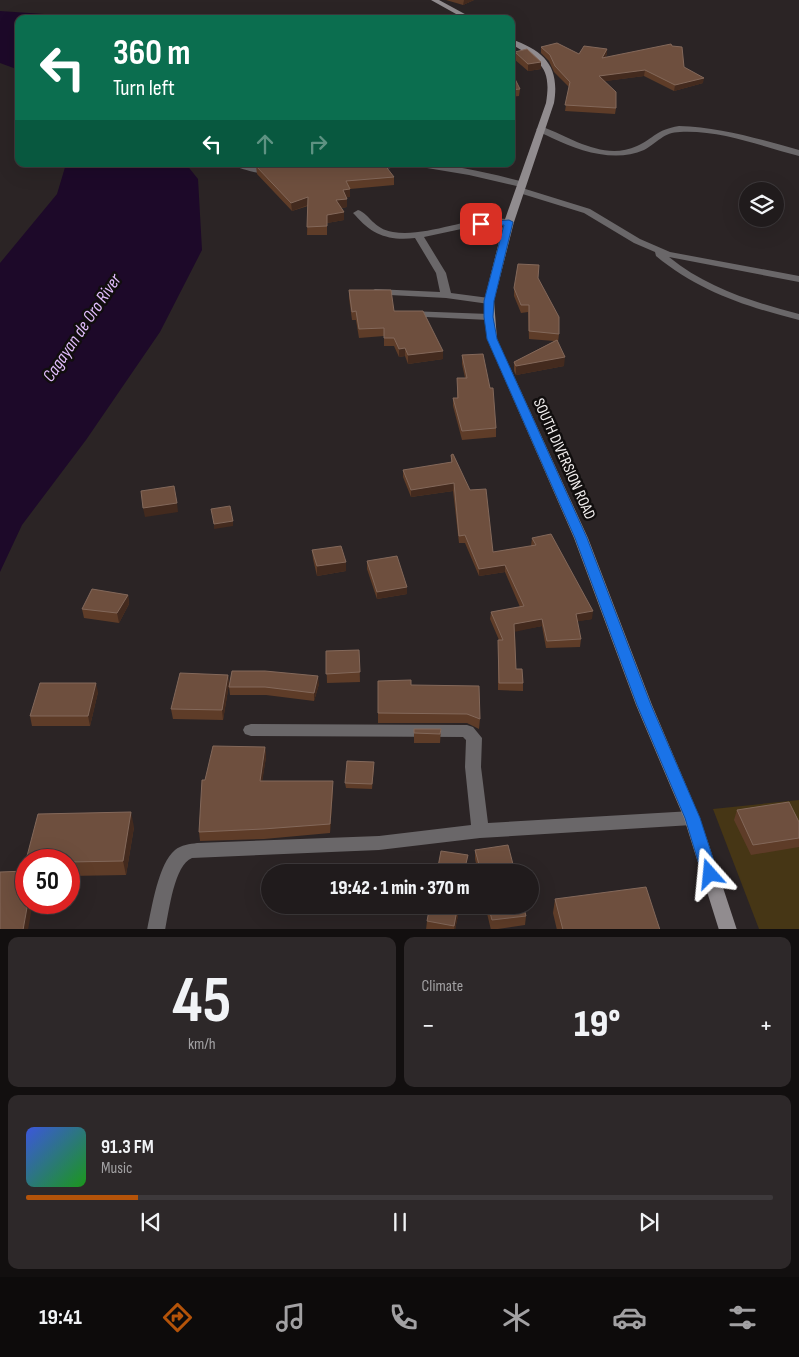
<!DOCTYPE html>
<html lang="en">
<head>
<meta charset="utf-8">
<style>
	:root { --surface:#201b1c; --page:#2d2829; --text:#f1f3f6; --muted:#a2a1a3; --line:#3d393b; --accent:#b45309 }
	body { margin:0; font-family:"Sofia Sans Condensed",sans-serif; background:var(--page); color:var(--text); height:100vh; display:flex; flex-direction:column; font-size:19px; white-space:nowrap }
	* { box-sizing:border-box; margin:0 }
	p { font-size:16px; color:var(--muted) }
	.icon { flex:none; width:28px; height:28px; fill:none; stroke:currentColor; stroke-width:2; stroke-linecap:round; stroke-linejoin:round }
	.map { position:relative; height:929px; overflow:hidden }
	.details { display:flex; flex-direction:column; gap:8px; padding:8px; background:#120f0f; flex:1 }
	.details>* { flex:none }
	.guide { position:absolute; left:15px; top:15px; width:500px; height:152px; border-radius:10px; box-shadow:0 5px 20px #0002,0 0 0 1px var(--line); background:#0b6e4f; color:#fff; overflow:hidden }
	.controls { position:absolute; left:739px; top:182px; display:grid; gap:10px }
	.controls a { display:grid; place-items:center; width:45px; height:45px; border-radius:50%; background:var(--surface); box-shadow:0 5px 20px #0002,0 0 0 1px var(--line); font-size:25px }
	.speed { position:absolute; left:15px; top:849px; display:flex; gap:10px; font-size:25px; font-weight:700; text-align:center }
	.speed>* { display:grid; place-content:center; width:65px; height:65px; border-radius:50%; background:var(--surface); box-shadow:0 5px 20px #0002,0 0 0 1px var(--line); line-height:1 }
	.speed .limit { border:8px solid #d22; background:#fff; color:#111 }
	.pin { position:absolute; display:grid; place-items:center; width:42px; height:42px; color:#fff; margin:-21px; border-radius:10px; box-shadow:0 2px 8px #0006 }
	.me { position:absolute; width:55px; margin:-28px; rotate:342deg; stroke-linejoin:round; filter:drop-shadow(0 0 4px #0008) }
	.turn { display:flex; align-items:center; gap:18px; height:105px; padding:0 15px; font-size:22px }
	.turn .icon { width:65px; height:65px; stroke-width:2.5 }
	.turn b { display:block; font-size:35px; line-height:42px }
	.lanes { display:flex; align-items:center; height:48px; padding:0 15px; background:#0003; justify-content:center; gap:25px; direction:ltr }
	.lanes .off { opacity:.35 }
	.big { font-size:38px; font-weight:800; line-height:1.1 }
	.details .widget { flex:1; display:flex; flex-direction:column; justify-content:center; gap:8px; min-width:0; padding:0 18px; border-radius:10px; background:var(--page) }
	.details .dial { align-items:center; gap:0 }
	.dial b { font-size:65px; line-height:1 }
	.song { display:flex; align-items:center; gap:15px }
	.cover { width:60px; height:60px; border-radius:8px; background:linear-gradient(135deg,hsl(230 70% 55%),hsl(120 70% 35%)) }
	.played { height:5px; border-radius:2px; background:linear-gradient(90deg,var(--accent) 15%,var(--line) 15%) }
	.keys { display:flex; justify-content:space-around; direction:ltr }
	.heat { display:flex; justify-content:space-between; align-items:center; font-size:28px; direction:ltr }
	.details .tiles { flex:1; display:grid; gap:8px; grid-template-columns:1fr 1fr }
	.widget:last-child { grid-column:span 2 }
	.trip { position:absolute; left:261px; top:864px; width:278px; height:50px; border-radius:25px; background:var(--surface); box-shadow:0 5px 20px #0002,0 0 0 1px var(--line); font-weight:800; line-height:50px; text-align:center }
	.tabs { display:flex; height:80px; justify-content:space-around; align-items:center; background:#0d0b0b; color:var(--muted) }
	.tabs .icon { width:35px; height:35px }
	.tabs .current { color:var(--accent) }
	.tabs b { font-size:22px; color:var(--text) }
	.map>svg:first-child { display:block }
</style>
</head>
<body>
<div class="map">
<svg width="799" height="930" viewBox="0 0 799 930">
	<rect width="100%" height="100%" fill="#2b2425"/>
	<!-- green -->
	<path fill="#463615" d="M799 800V929H759L713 809Z"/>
	<!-- water -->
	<path fill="#1d0929" d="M0 11 73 16 82 19H19V70L0 63Z
		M66 164H186L198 179 202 250 160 332 86 440 22 525 0 572V263L57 194Z"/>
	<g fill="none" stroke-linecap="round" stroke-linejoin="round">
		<!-- minor -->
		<path fill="#6a6769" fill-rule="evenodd" d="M679 126C720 127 759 139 799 150V156C760 146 721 130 680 132 664 132 657 143 644 150 615 163 579 151 552 138 547 135 540 133 536 129L543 127C572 138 604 161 637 146 655 138 655 130 679 126Z
			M232 164C242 164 269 165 276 171 267 178 244 169 233 166Z
			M368 164H402C396 169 372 171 366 166Z
			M417 164C453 164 489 173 524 182L526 184 521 187 469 175 421 167Z
			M519 187 590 209 640 239 670 252 799 276V282L669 257C707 288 753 302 799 314V320C747 307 698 291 656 256L655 252 634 243 584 213 516 192V188Z
			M358 210C370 214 373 229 393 232 430 238 475 212 512 220V224L509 225 466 228 424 237 446 273 451 293 489 298 494 301 489 304 446 298 371 294 370 292 375 289 440 292 436 273 415 238C389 241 372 235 355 215L353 213Z
			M409 311 489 314 494 317 489 320 405 316 404 314 405 312Z
			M251 724 467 725 473 727 482 738 481 767 488 823 692 811 698 813 700 818 698 823 692 825 480 838 379 850 192 858C174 865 169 912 165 930H147C152 908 158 864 175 850 181 845 190 844 197 843L379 836 471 825 465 767 466 740 463 737 251 736 245 734 243 730 245 726Z"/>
		<!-- secondary -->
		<path fill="#918c8f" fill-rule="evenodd" d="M431 0H439L474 19H465Z
			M511 39C545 51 560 67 554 103L514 222 494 301 497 339 588 538 652 705 700 818 737 930H719L684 818 636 705 574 538 487 339 484 301 504 222 546 103C552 67 540 61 511 44Z"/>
	</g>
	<!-- wall -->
	<path fill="#5e3c28" d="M446 0H474L463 5Z
		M541 47 579 54 607 49V54L605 58 684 67 703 83 674 91 644 76 605 81 616 108 615 114 565 111 569 87 554 72 549 61 541 53Z
		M515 52 541 62V69L528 71 514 59Z
		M511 76 520 89 519 96 511 97Z
		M266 164H349L296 167 394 177V185L350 189V197H346L347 207 341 208 344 212V220L327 223V235H307L308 206 292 211 257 174 256 166 290 167 267 165Z
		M481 164H507V166Z
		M538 279 559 334 558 342 557 341 564 366 516 375 514 371V362L554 341 529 339 528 312 521 313 514 296V288Z
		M349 290 394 311 443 359 408 364 405 356 399 357 394 346H384V336L359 338 356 320H352L349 298Z
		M462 355 490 388 496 428V437L462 440 453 406V398H457V378H465L462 364Z
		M451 455 493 552 531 546 532 538 592 619 577 621 581 639 580 647 546 648 542 626 515 631 516 669 523 683V691L498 690V640H499L490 619 491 612 520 607 505 572 479 576 465 543H459L453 491 411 497 403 477V470L451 463Z
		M312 550 346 562V571L317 576 313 559Z
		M367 561 407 594 377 599 367 569Z
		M128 595 129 604 119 623 84 618 82 609Z
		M359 650 360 682 327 683 326 651Z
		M228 675 229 684 223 720 173 719 171 709Z
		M378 681 411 685 480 719 479 729 467 723H378Z
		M319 684 314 701 266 695H230L229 687Z
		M98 692 90 726H32L30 716Z
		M414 729H441L440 743H414Z
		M265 747 266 757 262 781 333 790 330 833 264 839 200 841 199 832 205 780Z
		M374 767 372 789 346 788 345 783Z
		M737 810 799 822V847L751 855 734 820Z
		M134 827 126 875 69 876V860Z
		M475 850 515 872H478L475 859Z
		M555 899 660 930H557L553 913Z
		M430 905H460L455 930H426L427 921Z
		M485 905H523L526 916 525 925 491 930Z"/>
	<!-- shaded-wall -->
	<path fill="#432a1e" d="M464 0H474L463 5Z
		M607 49V54L601 64 602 58Z
		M541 62V69L528 71V64Z
		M645 70 644 76 599 82V76Z
		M704 78 703 83 674 91 675 85Z
		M350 189V197L343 198V190Z
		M308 197V205L292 211 291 203Z
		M347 199V207L336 209V200Z
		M344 212V220L327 223V235V215Z
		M405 348V356L399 357V349Z
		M443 351V359L408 364V355Z
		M565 357 564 366 516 375V366Z
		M454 483 453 491 411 497V490Z
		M177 503 178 512 145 517 143 508Z
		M233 521V526L214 529V524Z
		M346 562V571L317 576V566Z
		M505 565V572L479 576V569Z
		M407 587V594L377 599V592Z
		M128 595 129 604 119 623 117 613Z
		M593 611 592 619 575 622 576 614Z
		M542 619V626L514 632V624Z
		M228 675 229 684 223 720 222 710Z
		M318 676 319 684 314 701V693Z
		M96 683 98 692 90 726 88 716Z
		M265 747 266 757 261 790 260 781Z
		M333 781V790L330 833V824Z
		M131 812 134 827 126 875 123 861Z
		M468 855 466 872H464Z
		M28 902H33L28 930H23Z
		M458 905H460L455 930H454Z"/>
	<!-- building -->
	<path fill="#6e4f3e" stroke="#83685a" d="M557 43 579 54 584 46 607 49 602 58 671 44 672 46 682 47 684 67 704 78 675 85 645 70 599 76 616 92V108L565 105 570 82 555 66 550 55 541 47Z
		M527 49 541 62 528 64 515 52Z
		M513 75 520 89 511 90V76Z
		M511 128H514L511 139Z
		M361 164H384L394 177 346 181 350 189 343 190 347 199 336 200 344 212 327 215V226L307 227 308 197 291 203 256 166 315 167Z
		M518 264 539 265 538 278 559 317V334L529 331V305H521L514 288Z
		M349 290H391L394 311H423L443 351 408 355 405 348 399 349 394 338H384V328L359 329 356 311 352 312Z
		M557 340 565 357 516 366 514 362Z
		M483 354 490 388H493L496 428 462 431 453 398H458L457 378H467L462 355Z
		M453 454 470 490 486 489 493 552 536 545 532 538 551 534 593 611 576 614 581 639 547 641 542 619 514 624 516 669H522L523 683H499L498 640H503L491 612 524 606 505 565 479 569 465 535 459 536 454 483 411 490 403 470 452 462 451 455Z
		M174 486 177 503 143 508 141 491Z
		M230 506 233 521 214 524 211 509Z
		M341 546 346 562 317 566 312 550Z
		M397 556 407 587 377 592 367 561Z
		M92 589 128 595 117 613 82 609Z
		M359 650 360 672 326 674V651Z
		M232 671H265L318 676 314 693 265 687H229Z
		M180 673 228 675 222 710 171 709Z
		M411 680V685L479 686 480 719 467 714 378 713V681Z
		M40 683H96L88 716H30Z
		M414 729H441L440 734 414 733Z
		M213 746 265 747 260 781H333L330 824 263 829 199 832 202 780H205Z
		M347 761 374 762 372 784 345 783Z
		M789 802 799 822V838L753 845 737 810Z
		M131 812 123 861 69 862V860H26L38 814Z
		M508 845 515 872H481L475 850Z
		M441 851 468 855 464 872H437Z
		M26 871V902H28L23 930H0V872Z
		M646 887 660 930H563L555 899Z
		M430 905H458L454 926 427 921Z
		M488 905H523L526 916 492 920Z"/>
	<!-- route -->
	<path fill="#1a73e8" stroke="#114b97" d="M509 220 513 222 494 301 493 317 497 339 587 538 651 705 700 818 718 874 716 879 710 881 704 879 702 874 685 818 637 705 575 538 487 339 484 317V301L504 225 481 227 476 224 481 222Z"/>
	<g text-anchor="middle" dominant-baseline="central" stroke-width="5" stroke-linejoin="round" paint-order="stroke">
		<!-- street labels -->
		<g font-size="16" fill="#f4f0f0" stroke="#110e0e">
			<text transform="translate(564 459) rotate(66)">SOUTH DIVERSION ROAD</text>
		</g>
		<!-- water labels -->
		<g font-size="18" font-style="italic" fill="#e0bcfb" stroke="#110e0e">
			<text transform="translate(82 328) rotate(-56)">Cagayan de Oro River</text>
		</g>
	</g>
</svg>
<div class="controls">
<a><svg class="icon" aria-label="layers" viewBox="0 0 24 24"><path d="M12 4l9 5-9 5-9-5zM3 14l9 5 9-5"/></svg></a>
</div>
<div class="speed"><div class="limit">50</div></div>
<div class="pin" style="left:481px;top:224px;background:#d93025"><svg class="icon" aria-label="arrive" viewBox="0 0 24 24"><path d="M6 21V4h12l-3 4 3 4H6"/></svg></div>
<svg class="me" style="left:710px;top:874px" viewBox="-20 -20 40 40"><path d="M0-17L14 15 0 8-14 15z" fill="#1a73e8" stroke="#fff" stroke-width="4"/></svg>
<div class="trip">19:42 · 1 min · 370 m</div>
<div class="guide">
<div class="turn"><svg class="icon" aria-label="left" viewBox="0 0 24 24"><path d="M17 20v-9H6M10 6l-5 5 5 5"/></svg><div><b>360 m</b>Turn left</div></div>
<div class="lanes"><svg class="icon" aria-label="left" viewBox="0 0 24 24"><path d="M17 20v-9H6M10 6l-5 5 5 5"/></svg><svg class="icon off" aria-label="ahead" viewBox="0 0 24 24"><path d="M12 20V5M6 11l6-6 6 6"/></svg><svg class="icon off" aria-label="right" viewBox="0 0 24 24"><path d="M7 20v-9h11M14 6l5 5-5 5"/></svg></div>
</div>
</div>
<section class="details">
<div class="tiles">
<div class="widget dial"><b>45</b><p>km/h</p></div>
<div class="widget"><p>Climate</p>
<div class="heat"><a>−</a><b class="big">19°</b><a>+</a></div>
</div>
<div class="widget">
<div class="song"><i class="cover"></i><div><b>91.3 FM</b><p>Music</p></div></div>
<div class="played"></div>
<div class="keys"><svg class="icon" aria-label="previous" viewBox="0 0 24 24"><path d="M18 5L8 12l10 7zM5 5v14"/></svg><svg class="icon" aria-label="pause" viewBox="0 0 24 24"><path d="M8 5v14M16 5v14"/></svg><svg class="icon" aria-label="next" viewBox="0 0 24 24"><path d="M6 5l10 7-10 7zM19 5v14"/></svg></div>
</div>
</div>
</section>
<nav class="tabs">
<b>19:41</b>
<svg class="icon current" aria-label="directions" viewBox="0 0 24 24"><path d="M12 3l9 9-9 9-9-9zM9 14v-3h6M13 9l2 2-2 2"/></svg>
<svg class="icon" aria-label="music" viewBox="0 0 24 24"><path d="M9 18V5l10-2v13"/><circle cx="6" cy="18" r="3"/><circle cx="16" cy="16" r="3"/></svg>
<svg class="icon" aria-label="phone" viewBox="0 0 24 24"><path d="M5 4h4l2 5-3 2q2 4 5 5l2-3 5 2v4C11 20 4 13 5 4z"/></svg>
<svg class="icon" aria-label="climate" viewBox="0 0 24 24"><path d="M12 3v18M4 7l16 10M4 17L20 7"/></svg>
<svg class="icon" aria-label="car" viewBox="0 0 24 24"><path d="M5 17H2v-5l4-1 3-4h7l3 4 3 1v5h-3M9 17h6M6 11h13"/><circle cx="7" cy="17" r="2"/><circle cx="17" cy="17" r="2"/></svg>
<svg class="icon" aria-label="filters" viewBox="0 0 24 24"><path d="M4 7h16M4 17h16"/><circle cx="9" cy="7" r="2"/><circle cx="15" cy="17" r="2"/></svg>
</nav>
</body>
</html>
